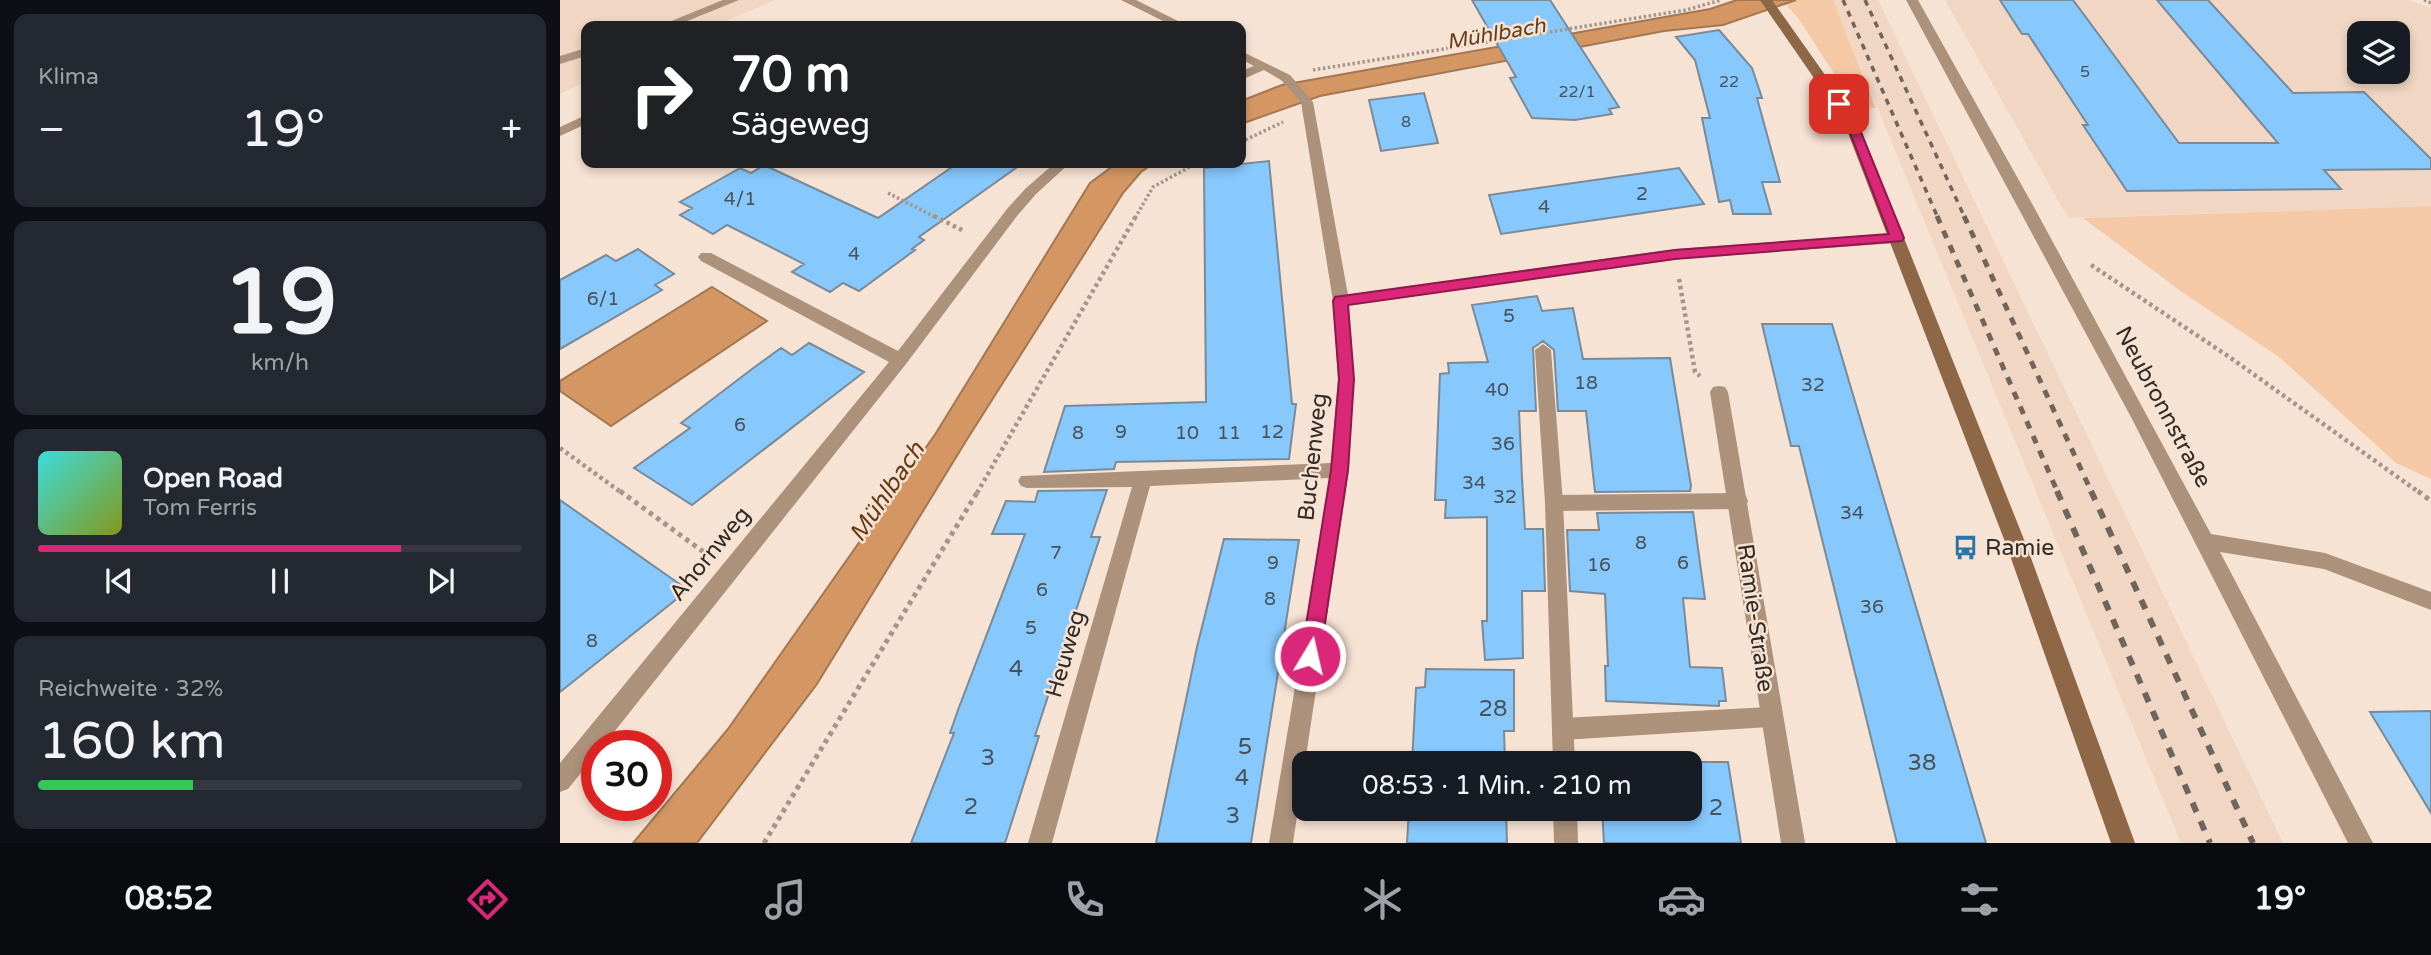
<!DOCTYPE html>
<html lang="de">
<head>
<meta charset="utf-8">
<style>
	:root { --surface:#171b24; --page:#242831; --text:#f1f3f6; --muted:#9ea1a6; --line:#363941; --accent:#db2777 }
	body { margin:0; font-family:"Varela Round",sans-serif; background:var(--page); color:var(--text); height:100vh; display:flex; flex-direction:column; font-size:26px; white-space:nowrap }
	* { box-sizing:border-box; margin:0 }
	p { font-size:23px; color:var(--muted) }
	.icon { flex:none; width:38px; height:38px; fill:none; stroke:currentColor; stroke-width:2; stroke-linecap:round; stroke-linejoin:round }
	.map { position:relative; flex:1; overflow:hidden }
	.side { display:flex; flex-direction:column; gap:14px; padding:14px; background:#0d0f14; width:560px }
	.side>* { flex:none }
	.top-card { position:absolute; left:21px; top:21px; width:665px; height:147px; border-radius:14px; box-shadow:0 4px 10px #0003; background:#202124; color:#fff; overflow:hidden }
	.tools { position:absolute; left:1787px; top:21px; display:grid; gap:14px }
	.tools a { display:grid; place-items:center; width:63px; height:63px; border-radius:14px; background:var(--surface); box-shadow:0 4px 10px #0003; font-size:35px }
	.speed { position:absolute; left:21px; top:730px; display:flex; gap:14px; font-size:35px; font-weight:700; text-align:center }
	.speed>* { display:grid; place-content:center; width:91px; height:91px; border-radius:50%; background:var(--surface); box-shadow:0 4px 10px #0003; line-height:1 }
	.speed .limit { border:10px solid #d22; background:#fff; color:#111 }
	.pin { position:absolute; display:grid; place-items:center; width:60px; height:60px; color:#fff; margin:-30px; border-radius:14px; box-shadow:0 4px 10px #0006 }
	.me { position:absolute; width:77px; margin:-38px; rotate:9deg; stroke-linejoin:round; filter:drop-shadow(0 0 5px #0008) }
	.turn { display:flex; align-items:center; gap:24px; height:147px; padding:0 35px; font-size:32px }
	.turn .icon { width:91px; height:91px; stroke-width:2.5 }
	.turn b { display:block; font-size:49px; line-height:60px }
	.big { font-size:52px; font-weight:600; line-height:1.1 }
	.side .tile { flex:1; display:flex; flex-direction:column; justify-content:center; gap:10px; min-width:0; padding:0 24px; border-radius:14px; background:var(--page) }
	.side .dial { align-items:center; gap:0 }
	.dial b { font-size:91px; line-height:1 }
	.song { display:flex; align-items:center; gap:21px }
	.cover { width:84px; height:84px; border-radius:10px; background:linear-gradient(135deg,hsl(180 70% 55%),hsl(70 70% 35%)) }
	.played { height:7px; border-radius:4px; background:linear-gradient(90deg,var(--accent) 75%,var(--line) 75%) }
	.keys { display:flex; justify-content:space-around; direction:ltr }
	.heat { display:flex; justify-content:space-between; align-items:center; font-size:38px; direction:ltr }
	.charge { height:10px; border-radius:5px; background:linear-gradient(90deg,#34c759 32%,var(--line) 0) }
	.trip { position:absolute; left:732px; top:751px; width:410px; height:70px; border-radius:14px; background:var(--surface); box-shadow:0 4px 10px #0003; font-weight:600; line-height:70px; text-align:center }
	.tab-bar { display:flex; height:112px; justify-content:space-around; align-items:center; background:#090b0e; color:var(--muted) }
	.tab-bar .icon { width:49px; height:49px }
	.tab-bar .selected { color:var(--accent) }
	.tab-bar b { font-size:32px; color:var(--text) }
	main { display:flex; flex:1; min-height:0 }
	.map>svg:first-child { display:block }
</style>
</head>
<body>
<main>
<section class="side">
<div class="tile"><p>Klima</p>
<div class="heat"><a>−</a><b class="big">19°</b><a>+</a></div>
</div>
<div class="tile dial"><b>19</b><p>km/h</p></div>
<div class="tile">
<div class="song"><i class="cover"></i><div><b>Open Road</b><p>Tom Ferris</p></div></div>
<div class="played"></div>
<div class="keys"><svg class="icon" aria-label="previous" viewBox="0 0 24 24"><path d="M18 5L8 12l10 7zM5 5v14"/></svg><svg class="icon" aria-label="pause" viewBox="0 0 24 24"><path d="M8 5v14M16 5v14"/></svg><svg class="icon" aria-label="next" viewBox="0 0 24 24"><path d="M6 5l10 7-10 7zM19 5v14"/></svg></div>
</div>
<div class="tile"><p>Reichweite · 32%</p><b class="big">160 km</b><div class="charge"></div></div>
</section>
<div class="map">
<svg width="1871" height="843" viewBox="0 0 1871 843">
	<rect width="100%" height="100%" fill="#f7e3d4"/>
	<!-- built -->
	<path fill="#f0d6c3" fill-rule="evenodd" d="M0 0H215L154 26H26V81L0 94Z
		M1273 0H1318L1723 843H1621Z
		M1385 0H1848L1871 8V206L1508 218ZM1799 33H1838V72H1799Z"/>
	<!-- green -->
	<path fill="#f5c9a6" d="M1222 0H1273L1316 108 1296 107 1238 18Z
		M1871 206V479L1836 463 1719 357 1622 292 1523 218Z"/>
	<!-- water -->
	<path fill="#d49764" stroke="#a37751" stroke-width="2" d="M1177 0H1236L1163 25 1104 31 760 96 681 124V101L722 85 1150 9Z
		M557 163H594L581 172 563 193 406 441 257 684 137 843H73L168 729 376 433 530 183Z
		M152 287 207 321 51 426 0 391V381Z"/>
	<!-- building -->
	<path fill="#87c8fd" stroke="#798a99" stroke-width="2" d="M912 0H990L1059 107 1049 109 1052 114 1015 120 972 118 950 78 956 77Z
		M1440 0H1513L1619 143H1718L1597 0H1648L1733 93 1804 92 1871 159V169L1764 170 1781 189 1567 191 1523 125H1528L1468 34H1462Z
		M1159 30 1192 68 1202 98H1197L1220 182H1202L1211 214H1173L1170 200 1159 202 1142 118H1150L1135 60 1116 37Z
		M864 93 878 143 821 151 809 100Z
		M709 161 732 404H736L729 459 556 462 554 469 484 472 505 406 646 402 644 168Z
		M398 163H463L359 237 364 240 352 249 355 250 299 291 283 283 270 292 232 272 244 264 167 225 153 234 120 215 132 208 120 202 180 168 191 173 204 165 318 218Z
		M1119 168 1144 204 941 234 929 195Z
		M78 249 114 274 95 285 102 290 0 349V280L46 255 56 261Z
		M977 296 982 311 1013 308 1023 359 1110 358 1131 486 1130 491 1035 492 1026 411H998L994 350 983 341 973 348 976 411H959L962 478 965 529H983L985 591H962L963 658 925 660 922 621H927V517L885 518 886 500H875L880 374 889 373 888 363 928 362 912 305Z
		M1202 324H1272L1426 843H1337L1239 446H1231Z
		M249 343 304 372 132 505 74 468 130 428 121 423 192 369 221 348 232 355Z
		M547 490 531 537H540L475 736H479L445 843H351L394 733H390L398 710 465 534H432L446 501 475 502 478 491Z
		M0 500 128 590 0 692Z
		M1133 512 1145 599 1123 598 1130 667 1162 668 1166 701H1159V706L1046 701 1045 666H1048L1045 594 1010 591 1007 530H1039L1037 513Z
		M664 539 739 540 691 843H596L637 647Z
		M866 669 954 670V731H944L945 763H852L856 688 865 687Z
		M1871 711V813L1810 712Z
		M1168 762 1181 843H1044L1042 808H1129V763L1038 762Z
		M946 808 947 843H847L849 809Z"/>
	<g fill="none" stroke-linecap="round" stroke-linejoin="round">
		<!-- path-far2 -->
		<path stroke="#a4968b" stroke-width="3.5" stroke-dasharray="2.5 2.5" stroke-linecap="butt" d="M1864 0 1871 3
			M753 70 1126 10 1161 0
			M681 142 723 122
			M328 193 377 218
			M575 218 593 187 637 163"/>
		<!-- path-far1 -->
		<path stroke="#a4968b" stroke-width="4.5" stroke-dasharray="3.5 3.5" stroke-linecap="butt" d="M374 216 404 231
			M1531 265 1668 356 1860 493
			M1119 279 1135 372 1140 376
			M0 448 62 493
			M417 493 576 216"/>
		<!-- path -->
		<path stroke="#a4968b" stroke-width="5" stroke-dasharray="4.5 4.5" stroke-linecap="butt" d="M60 491 145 553
			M1858 491 1871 501
			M204 843 418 491"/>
		<!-- service -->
		<path fill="#ac917b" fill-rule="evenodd" d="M1179 493 1186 496 1188 501 1186 506 1179 509 994 511 987 508 985 503 987 498 994 495Z
			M1209 707 1217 710 1220 717 1217 724 1209 727 1003 740 995 736 992 729 995 722 1003 718Z"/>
		<!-- minor -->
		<path fill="#ac917b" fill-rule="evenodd" d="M163 0H179L115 26H99Z
			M561 0H576L628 26H613Z
			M1346 0H1358L1475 209 1651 534 1765 553 1871 592V610L1764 569 1660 552 1813 843H1788L1572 419Z
			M26 48V56L0 64V56Z
			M681 51 730 75 753 102 788 295 1115 249 1337 233 1344 238 1337 243 1115 259 789 305 794 379 789 470 733 843H709L770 478 590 486 492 843H468L572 487 467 488 461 486 458 481 461 476 771 463 778 379 773 301 741 102 721 80 704 70 681 80V71L694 66 681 59Z
			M26 115V124L0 136V127Z
			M495 163H510L476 194 457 216 346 364 43 746H37V753L8 789 0 792V763L329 362 141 261 138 257 141 253H151L338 351 447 209 466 188Z
			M983 344 991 350 1003 503 1015 763H993L985 503 975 350Z
			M1159 386 1165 387 1168 392 1245 843H1221L1150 392 1153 387Z
			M993 808H1017L1018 843H994Z"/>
		<!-- secondary -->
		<path fill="#8e6747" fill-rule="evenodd" d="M1200 0H1212L1297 120 1467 547 1575 843H1551L1447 547 1283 120Z"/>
		<!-- rail-far2 -->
		<path stroke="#70655c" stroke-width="3.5" stroke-dasharray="6 6" stroke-linecap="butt" d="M1283 0 1378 218
			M1305 0 1405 218"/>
		<!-- rail-far1 -->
		<path stroke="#70655c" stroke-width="5" stroke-dasharray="8 8" stroke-linecap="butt" d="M1377 216 1498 493
			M1404 216 1532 493"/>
		<!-- rail -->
		<path stroke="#70655c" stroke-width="6" stroke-dasharray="10 10" stroke-linecap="butt" d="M1497 491 1650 843
			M1531 491 1693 843"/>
	</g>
	<!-- route -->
	<path fill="#db2777" stroke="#8e194d" stroke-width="2" d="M1275 102H1283L1296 120 1344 238 1342 241 1115 259 788 305 794 379 788 470 760 656 757 663 750 665 744 663 741 656 771 470 779 379 773 301 775 297 1115 250 1329 234 1285 120 1273 104Z"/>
	<!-- icons -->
	<defs>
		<symbol id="bus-bare" viewBox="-9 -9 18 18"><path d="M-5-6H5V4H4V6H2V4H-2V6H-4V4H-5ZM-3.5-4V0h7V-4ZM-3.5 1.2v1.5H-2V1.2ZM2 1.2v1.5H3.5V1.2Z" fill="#2c73a8" stroke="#f7e3d4" stroke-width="2.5" paint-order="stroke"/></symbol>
	</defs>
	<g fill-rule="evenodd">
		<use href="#bus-bare" x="1388" y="530" width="35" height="35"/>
	</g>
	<g text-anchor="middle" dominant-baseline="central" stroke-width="5" stroke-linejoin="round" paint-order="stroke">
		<!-- far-number labels -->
		<g font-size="16" fill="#47525b">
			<text x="1525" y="72">5</text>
			<text x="1169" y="82">22</text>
			<text x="1017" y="92">22/1</text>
			<text x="846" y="122">8</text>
		</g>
		<!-- number labels -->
		<g font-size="19" fill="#47525b">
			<text x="1082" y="194">2</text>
			<text x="180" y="199">4/1</text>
			<text x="984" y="207">4</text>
			<text x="294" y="254">4</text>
			<text x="43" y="299">6/1</text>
			<text x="949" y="316">5</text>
			<text x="1026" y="383">18</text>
			<text x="1253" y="385">32</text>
			<text x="937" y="390">40</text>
			<text x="180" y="425">6</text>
			<text x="561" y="432">9</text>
			<text x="712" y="432">12</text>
			<text x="518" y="433">8</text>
			<text x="627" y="433">10</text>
			<text x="669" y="433">11</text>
			<text x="943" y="444">36</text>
			<text x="914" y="483">34</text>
			<text x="945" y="497">32</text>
			<text x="1292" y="513">34</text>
			<text x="1081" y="543">8</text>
			<text x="496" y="553">7</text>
			<text x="713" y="563">9</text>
			<text x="1123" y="563">6</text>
			<text x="1039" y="565">16</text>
			<text x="482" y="590">6</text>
			<text x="710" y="599">8</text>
			<text x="1312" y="607">36</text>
			<text x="471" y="628">5</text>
			<text x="32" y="641">8</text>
		</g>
		<!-- far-water labels -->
		<g font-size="21" font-style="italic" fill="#663c16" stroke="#f7e3d4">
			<text transform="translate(936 34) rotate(-10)">Mühlbach</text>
		</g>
		<!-- street labels -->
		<g font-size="23" fill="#322b25" stroke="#f7e3d4">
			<text transform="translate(1603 407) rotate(62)">Neubronnstraße</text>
			<text transform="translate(753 457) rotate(-84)">Buchenweg</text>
			<text transform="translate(150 554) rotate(-51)">Ahornweg</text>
			<text transform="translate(1195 618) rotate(82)">Ramie-Straße</text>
			<text transform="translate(506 654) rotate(-74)">Heuweg</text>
		</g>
		<!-- poi labels -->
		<g font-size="23" fill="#322b25" stroke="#f7e3d4" text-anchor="start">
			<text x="1425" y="548">Ramie</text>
		</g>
		<!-- near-number labels -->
		<g font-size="23" fill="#47525b">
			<text x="456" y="669">4</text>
			<text x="933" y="709">28</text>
			<text x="685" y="747">5</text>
			<text x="428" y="758">3</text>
			<text x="1362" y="763">38</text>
			<text x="682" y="778">4</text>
			<text x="411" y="807">2</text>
			<text x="1156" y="808">2</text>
			<text x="673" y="816">3</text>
		</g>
		<!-- water labels -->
		<g font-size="24" font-style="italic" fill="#663c16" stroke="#f7e3d4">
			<text transform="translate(327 492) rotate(-56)">Mühlbach</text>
		</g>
	</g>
</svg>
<div class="tools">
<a><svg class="icon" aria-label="layers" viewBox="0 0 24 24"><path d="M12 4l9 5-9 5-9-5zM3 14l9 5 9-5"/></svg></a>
</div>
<div class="speed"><div class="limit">30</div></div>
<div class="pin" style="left:1279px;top:104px;background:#d93025"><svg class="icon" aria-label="arrive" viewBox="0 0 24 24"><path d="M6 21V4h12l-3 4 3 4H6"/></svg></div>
<svg class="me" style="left:750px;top:656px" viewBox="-20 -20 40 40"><circle r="17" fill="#db2777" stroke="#fff" stroke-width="3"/><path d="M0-11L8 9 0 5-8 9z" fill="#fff"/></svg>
<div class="trip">08:53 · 1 Min. · 210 m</div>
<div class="top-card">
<div class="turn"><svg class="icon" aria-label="right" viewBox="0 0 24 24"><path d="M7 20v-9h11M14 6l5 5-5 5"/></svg><div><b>70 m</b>Sägeweg</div></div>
</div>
</div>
</main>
<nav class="tab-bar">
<b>08:52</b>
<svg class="icon selected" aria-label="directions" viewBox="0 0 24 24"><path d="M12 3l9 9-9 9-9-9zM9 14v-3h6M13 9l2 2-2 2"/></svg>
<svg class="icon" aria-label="music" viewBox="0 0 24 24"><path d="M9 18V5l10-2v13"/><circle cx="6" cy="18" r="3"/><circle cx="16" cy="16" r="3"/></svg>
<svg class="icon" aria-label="phone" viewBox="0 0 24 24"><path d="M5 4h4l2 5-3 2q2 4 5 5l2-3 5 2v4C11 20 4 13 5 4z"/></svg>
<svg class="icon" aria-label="climate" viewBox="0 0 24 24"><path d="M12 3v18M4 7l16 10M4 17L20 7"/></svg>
<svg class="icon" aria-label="car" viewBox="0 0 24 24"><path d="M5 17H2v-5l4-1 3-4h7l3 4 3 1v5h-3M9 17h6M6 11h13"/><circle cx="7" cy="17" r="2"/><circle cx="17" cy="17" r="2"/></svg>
<svg class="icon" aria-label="filters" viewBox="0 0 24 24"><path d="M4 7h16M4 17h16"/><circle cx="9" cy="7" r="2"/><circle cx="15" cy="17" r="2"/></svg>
<b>19°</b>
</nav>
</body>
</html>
